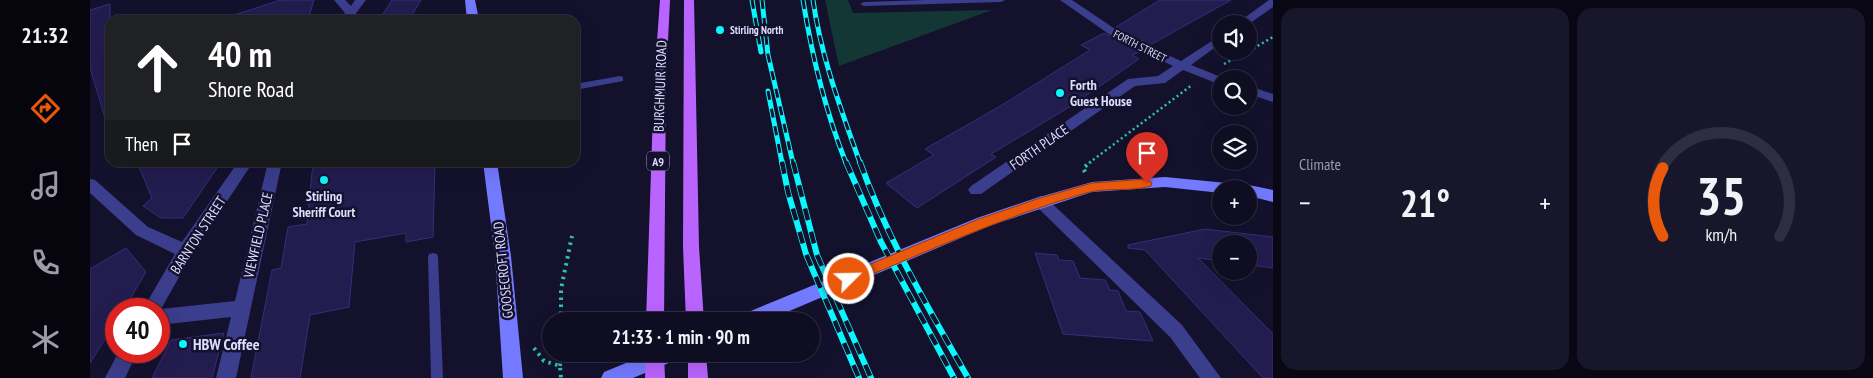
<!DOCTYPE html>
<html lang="en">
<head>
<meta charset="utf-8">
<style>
	:root { --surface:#0f0d22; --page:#18162a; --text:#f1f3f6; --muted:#9b9ca5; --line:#2f2d40; --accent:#ea580c }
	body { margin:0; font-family:"PT Sans Narrow",sans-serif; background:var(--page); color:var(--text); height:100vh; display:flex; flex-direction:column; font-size:19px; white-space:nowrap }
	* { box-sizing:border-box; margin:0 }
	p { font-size:16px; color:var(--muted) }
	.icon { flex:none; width:28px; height:28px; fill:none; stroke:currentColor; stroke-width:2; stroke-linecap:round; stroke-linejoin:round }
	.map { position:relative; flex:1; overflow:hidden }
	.sheet { display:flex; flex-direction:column; gap:8px; padding:8px; background:#080713; width:600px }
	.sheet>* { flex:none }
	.guide { position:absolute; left:15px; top:15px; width:475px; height:152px; border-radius:15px; box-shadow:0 5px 20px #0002,0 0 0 1px var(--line); background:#202124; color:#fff; overflow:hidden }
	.controls { position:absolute; left:1122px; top:15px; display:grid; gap:10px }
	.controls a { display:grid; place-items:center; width:45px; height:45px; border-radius:50%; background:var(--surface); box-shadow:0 5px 20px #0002,0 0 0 1px var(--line); font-size:25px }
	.speed { position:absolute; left:15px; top:298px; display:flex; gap:10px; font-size:25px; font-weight:700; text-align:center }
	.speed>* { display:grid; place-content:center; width:65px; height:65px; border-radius:50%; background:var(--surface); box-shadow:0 5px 20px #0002,0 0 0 1px var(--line); line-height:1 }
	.speed .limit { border:8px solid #d22; background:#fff; color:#111 }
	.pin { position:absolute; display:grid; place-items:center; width:42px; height:42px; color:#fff; margin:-51px -21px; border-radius:50% 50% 50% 0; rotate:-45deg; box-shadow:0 0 5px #0007 }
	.pin .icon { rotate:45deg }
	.me { position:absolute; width:55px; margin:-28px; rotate:67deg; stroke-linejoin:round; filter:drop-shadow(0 0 4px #0008) }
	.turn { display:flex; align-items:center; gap:18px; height:105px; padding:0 20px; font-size:22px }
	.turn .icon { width:65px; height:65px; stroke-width:2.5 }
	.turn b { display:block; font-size:35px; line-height:42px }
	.then { display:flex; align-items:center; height:48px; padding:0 20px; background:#0003; gap:10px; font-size:19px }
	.big { font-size:38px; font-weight:800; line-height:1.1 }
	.sheet .tile { flex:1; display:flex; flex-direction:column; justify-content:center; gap:8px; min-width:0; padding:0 18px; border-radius:15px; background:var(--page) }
	.sheet .dial { align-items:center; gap:0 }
	.dial svg { height:130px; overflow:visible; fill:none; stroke:var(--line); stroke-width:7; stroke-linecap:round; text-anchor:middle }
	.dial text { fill:var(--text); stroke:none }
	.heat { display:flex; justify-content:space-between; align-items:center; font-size:28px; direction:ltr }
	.sheet .tiles { flex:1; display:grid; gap:8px; grid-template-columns:repeat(2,1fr) }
	.trip { position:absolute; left:452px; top:312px; width:278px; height:50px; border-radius:25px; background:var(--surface); box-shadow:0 5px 20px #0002,0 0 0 1px var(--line); font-weight:800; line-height:50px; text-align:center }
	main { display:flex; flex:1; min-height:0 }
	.dock { display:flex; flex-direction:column; width:90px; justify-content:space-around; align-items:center; background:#06050e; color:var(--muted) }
	.dock .icon { width:35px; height:35px }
	.dock .active { color:var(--accent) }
	.dock b { font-size:22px; color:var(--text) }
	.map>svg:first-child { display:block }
</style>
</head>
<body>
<main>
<nav class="dock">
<b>21:32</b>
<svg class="icon active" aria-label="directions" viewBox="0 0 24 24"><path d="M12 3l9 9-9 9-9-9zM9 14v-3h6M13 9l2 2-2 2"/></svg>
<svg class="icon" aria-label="music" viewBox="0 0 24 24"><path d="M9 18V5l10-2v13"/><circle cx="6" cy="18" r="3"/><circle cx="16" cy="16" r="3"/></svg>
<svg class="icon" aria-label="phone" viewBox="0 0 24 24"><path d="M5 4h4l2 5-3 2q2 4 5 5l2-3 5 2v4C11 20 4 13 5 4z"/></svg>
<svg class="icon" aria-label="climate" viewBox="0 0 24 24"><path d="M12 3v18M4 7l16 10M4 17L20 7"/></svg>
</nav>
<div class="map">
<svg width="1183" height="378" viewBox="0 0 1183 378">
	<rect width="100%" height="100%" fill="#14112d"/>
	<!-- green -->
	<path fill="#133734" d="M735 0H758L763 13 902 10 749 66Z"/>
	<!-- building -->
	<path fill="#231c4f" stroke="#372d7c" d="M191 0H224L218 20H142L141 16Z
		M302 0H331L319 20H289Z
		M1070 0H1141L1060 45 1026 27Z
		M20 4V117L15 118 0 68V10Z
		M1014 33 1049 52 1042 55 1049 59 981 106 901 154 906 157 827 208 796 183 844 155 835 149 912 105 1000 50 991 45Z
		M47 162H131L93 218H71L53 206 62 198Z
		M225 162H345L343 237 316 242V233L265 242 259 307 220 315 210 378H161L182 270 191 268 198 227 217 224 222 172Z
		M1115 229 1183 237V268L1159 265V244H1131V261L1108 258 1183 334V378H1173L1055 250 1038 248V245Z
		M36 248 56 272 34 309H26V322L0 363V269Z
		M945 253 967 255 969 260 983 261 990 278 1015 280 1020 290 1028 291 1036 311 1050 312 1063 341 973 334Z
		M134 333 122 378H62L81 340Z"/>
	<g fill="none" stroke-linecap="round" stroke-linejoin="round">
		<!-- path-far1 -->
		<path stroke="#2dc3af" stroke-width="2.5" stroke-dasharray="2 3" stroke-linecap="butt" d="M1159 51 1183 37
			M1134 64 1158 51
			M999 163 1102 85"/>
		<!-- path -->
		<path stroke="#2dc3af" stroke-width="4" stroke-dasharray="2.5 4.5" stroke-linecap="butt" d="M995 172 993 168 1001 162
			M471 321V289L482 236
			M444 348 454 361 470 366 471 378
			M470 366 471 354"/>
		<!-- lane -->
		<path fill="#3b3d8d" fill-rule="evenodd" d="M836 0H915L911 2 774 6 770 4 774 2Z
			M530 76 533 77V81L485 90V84Z
			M343 253 347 254 348 257 353 378H341L338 257 339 254Z"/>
		<!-- street -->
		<path fill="#3b3d8d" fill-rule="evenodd" d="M244 0H255L261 6 265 0H276L261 20H249L255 13Z
			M970 0H982L1034 35 1091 61 1131 35V43L1101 65 1136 79H1131V85L1093 70 1075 83 1045 86 891 194H881L878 190 881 186 1038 79 1068 76 1083 66 1026 39Z
			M1179 0H1183V7L1159 24H1146Z
			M1159 86 1183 94V102L1159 94Z
			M148 162H163L101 256 71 309 145 301 178 162H192L146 378H126L141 317 69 325V309H53L85 254 46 235 0 193V179L5 180 58 227 92 242Z
			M951 196 956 198 1092 325 1131 378H1110L1080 337 946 206 943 202 946 198Z
			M29 351H48L35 378H15Z"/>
		<!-- secondary -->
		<path fill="#747aff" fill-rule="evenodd" d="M375 0H385L389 20H377Z
			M393 162H407L421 256 433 378H413L405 256Z
			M1075 177 1147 184 1154 187 1159 185 1183 190V202L1159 196V189H1131V193L1075 187 1002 192 899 226 676 321H648L651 315 887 218 946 198 1002 182Z
			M558 354H588L586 360 543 378H511L514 372Z"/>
		<!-- primary -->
		<path fill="#ba64ff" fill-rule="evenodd" d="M570 0H580L576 82 574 321H556L564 82Z
			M594 0H604L609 247 614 321H596L593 247Z
			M556 354H574L575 378H555Z
			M598 354H616L618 378H598Z"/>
		<defs>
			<path id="rail-far1" d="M662 0 671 52
				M672 0 678 55 703 163
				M713 0C722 56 735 110 756 163
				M723 0C731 57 751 109 770 163
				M678 91 692 163"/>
			<path id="rail" d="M692 162 698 192 716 254 769 378
				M703 162 727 255 781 378
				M756 162 791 242 864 378
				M770 162C797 238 838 308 878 378"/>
		</defs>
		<!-- rail-far1 casing -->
		<use href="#rail-far1" stroke="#09f8ff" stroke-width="5"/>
		<!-- rail casing -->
		<use href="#rail" stroke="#09f8ff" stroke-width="6"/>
		<!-- rail-far1 -->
		<use href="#rail-far1" stroke="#14112d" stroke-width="3" stroke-dasharray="9" stroke-linecap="butt"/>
		<!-- rail -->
		<use href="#rail" stroke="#14112d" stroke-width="4.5" stroke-dasharray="12" stroke-linecap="butt"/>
	</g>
	<!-- route -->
	<path fill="#ea580c" stroke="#983908" d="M1057 179 1062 183 1061 186C1040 192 1017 187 996 193 916 216 840 250 764 282L759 284 753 279 754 275 889 219 947 199 1002 183Z"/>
	<!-- markers -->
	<g fill="#09f8ff" stroke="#14112d" stroke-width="2">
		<circle cx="630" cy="30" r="5"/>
		<circle cx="970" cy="93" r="5"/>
		<circle cx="234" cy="180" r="5"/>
		<circle cx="93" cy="344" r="5"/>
	</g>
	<g text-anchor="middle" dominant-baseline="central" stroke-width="5" stroke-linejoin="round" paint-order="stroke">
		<!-- far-poi labels -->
		<g font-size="11" font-weight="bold" fill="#deddff" stroke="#14112d" text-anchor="start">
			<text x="640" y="30">Stirling North</text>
		</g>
		<!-- far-street labels -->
		<g font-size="11" fill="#deddff" stroke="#14112d">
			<text transform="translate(1050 46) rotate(27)">FORTH STREET</text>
		</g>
		<!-- shield labels -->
		<rect fill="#14112d" stroke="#a1a0c0" stroke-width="1" x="557" y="151.5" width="22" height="19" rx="4"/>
		<g font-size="12" font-weight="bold" fill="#deddff">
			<text x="568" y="161">A9</text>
		</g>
		<!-- poi labels -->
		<g font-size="14" font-weight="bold" fill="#deddff" stroke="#14112d" text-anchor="start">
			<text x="980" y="85">Forth<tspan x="980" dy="16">Guest House</tspan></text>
			<text x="234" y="196" text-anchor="middle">Stirling<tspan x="234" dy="16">Sheriff Court</tspan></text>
		</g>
		<!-- street labels -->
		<g font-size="14" fill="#deddff" stroke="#14112d">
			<text transform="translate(570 86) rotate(-88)">BURGHMUIR ROAD</text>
			<text transform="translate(949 147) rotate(-35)">FORTH PLACE</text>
			<text transform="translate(108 235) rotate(-57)">BARNTON STREET</text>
			<text transform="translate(168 235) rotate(-77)">VIEWFIELD PLACE</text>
			<text transform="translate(413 270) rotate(-96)">GOOSECROFT ROAD</text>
		</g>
		<!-- near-poi labels -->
		<g font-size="16" font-weight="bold" fill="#deddff" stroke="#14112d" text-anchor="start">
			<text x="103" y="344">HBW Coffee</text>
		</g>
	</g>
</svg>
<div class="controls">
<a><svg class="icon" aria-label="sound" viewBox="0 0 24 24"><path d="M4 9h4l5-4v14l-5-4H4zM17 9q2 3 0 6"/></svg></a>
<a><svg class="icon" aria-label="search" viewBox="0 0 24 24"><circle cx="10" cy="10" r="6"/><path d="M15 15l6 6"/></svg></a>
<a><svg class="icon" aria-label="layers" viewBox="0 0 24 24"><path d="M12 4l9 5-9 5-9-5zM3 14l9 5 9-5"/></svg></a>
<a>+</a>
<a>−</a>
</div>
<div class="speed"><div class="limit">40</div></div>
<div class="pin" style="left:1057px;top:183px;background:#d93025"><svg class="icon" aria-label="arrive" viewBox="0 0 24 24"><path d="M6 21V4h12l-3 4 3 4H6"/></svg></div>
<svg class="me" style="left:759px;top:279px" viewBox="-20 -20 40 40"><circle r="17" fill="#ea580c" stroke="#fff" stroke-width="3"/><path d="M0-11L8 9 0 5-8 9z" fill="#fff"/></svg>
<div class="trip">21:33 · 1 min · 90 m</div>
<div class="guide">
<div class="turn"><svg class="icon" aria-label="ahead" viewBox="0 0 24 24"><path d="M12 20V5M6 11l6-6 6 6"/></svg><div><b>40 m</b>Shore Road</div></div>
<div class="then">Then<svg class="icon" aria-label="arrive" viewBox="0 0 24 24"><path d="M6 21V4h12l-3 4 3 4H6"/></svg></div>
</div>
</div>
<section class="sheet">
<div class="tiles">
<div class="tile"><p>Climate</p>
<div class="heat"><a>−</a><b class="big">21°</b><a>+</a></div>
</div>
<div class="tile dial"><svg viewBox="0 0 100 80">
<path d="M14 69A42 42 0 1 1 86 69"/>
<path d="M14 69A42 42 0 0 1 14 27" stroke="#ea580c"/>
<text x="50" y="56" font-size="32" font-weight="700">35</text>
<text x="50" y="72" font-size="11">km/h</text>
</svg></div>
</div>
</section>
</main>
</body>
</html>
